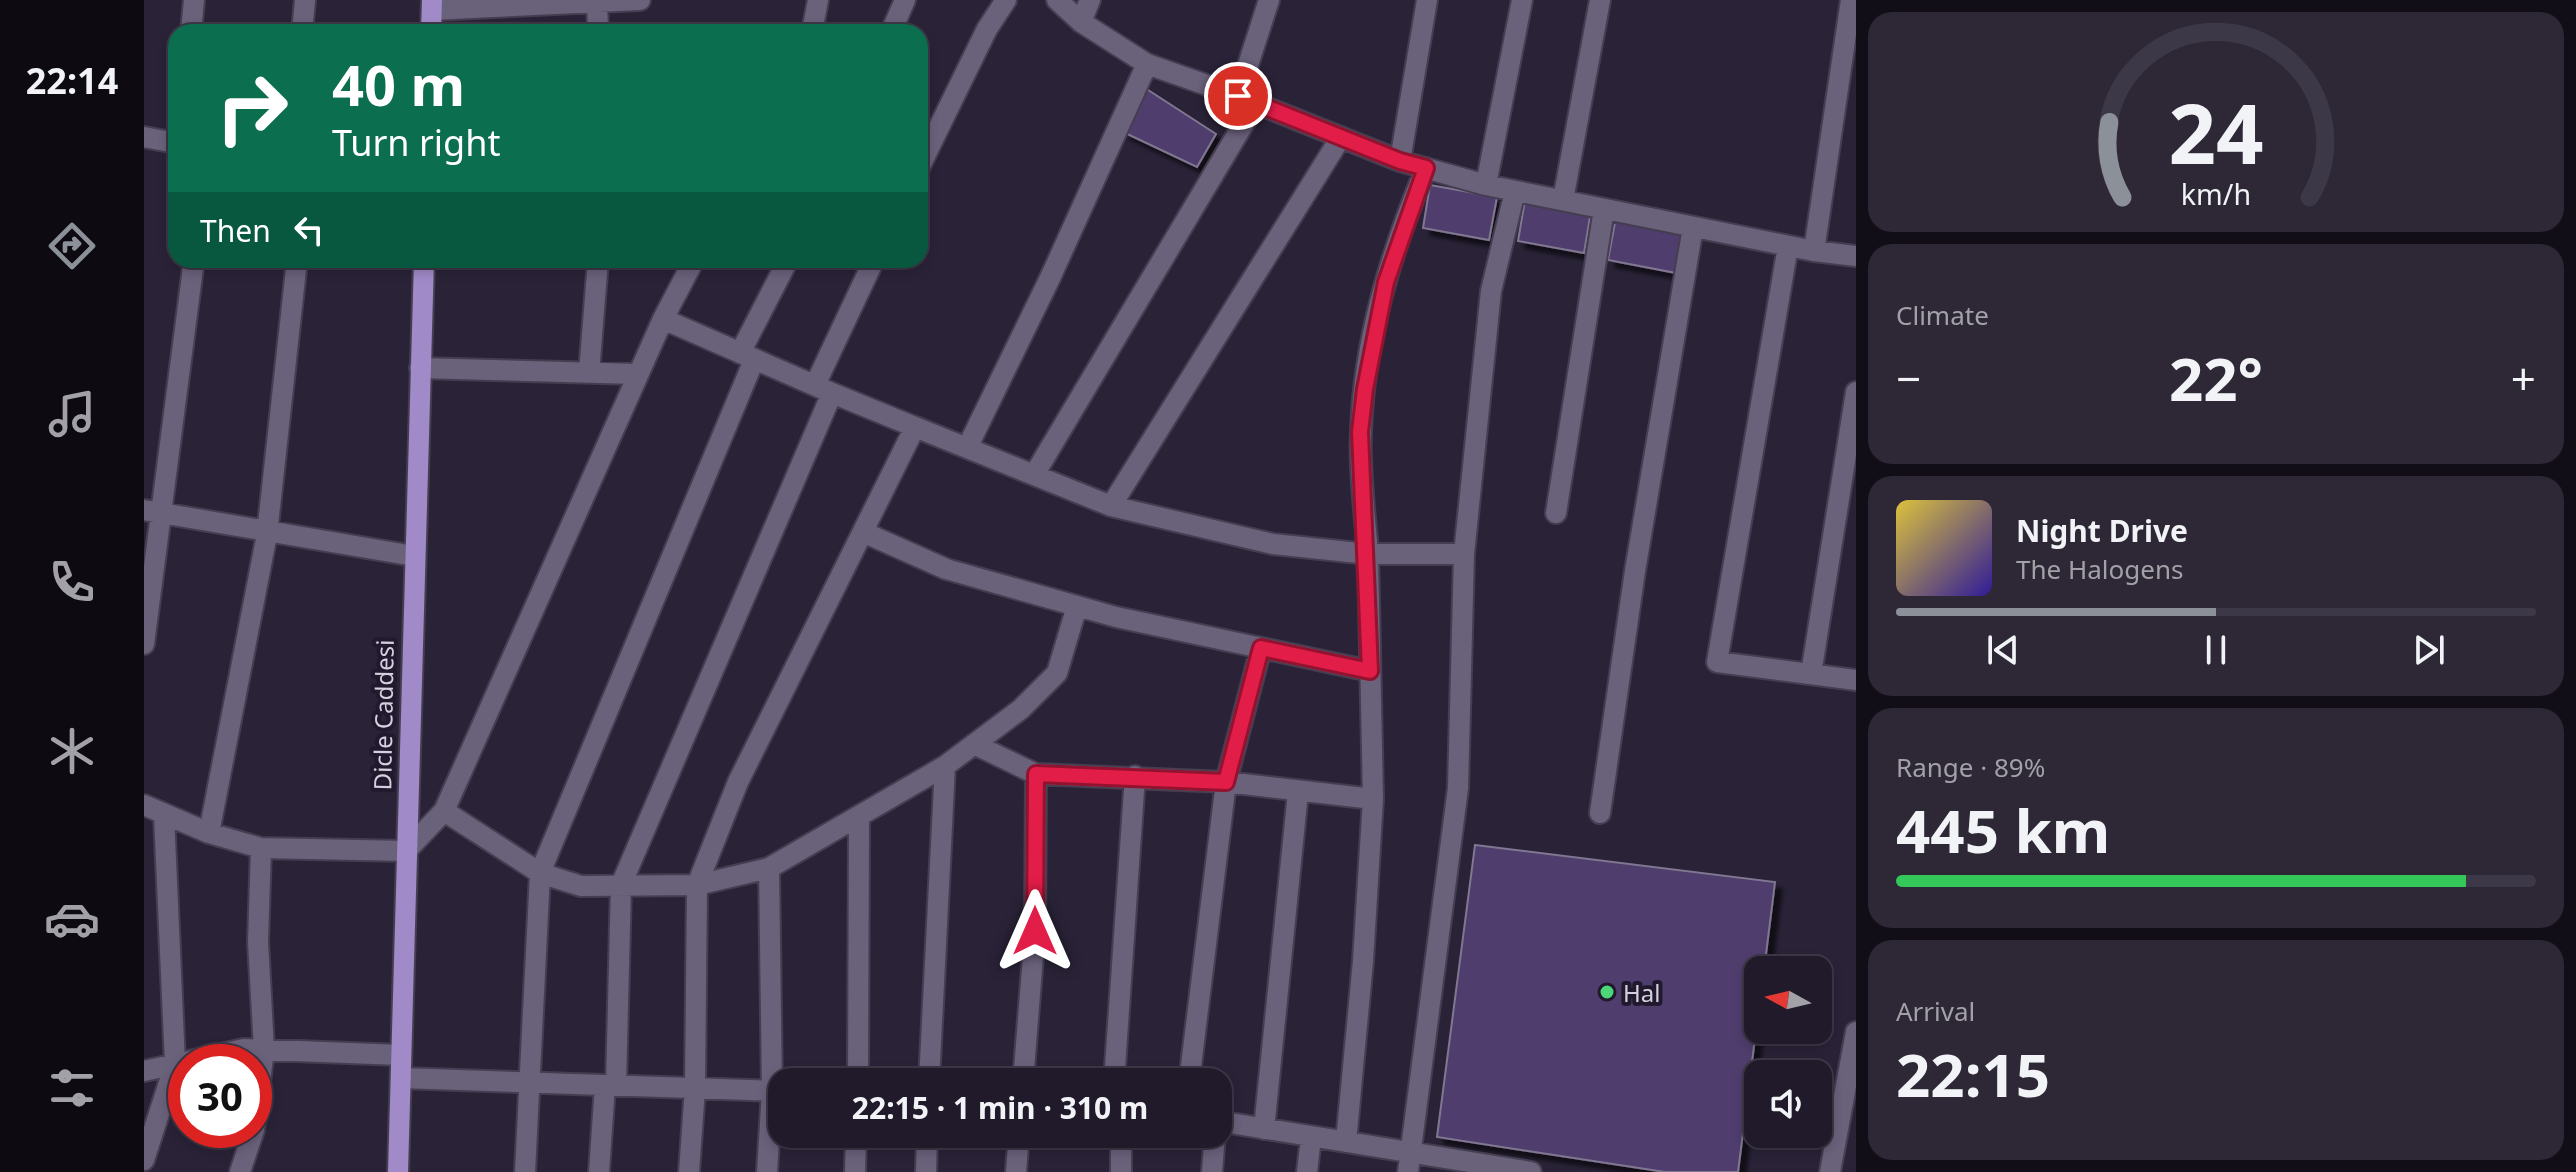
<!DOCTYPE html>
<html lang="en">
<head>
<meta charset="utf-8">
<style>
	:root { --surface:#201a2a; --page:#2d2736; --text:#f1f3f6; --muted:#a2a1a8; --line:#3d3847; --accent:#8c9099 }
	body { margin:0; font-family:"Noto Sans",sans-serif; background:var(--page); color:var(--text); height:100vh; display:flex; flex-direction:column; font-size:30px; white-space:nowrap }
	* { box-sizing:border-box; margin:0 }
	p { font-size:26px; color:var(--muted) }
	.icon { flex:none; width:44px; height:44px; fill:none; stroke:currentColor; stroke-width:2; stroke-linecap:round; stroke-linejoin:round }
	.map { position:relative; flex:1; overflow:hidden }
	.sheet { display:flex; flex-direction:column; gap:12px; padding:12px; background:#120e17; width:720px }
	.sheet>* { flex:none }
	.top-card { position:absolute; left:24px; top:24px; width:760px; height:244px; border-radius:24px; box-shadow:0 4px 12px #0003,0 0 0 2px var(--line); background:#0b6e4f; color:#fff; overflow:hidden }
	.needle { width:52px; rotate:278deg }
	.tools { position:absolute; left:1600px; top:956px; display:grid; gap:16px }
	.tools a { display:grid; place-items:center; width:88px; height:88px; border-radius:16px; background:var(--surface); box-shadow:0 4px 12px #0003,0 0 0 2px var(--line); font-size:40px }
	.speed { position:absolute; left:24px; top:1044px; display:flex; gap:16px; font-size:40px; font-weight:700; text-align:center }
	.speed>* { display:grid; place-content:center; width:104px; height:104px; border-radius:50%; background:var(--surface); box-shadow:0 4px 12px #0003,0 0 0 2px var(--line); line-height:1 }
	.speed .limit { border:12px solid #d22; background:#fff; color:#111 }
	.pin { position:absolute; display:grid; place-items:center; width:68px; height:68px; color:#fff; margin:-34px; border:4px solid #fff; border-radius:50%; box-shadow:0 2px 8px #0007 }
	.me { position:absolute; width:88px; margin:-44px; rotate:0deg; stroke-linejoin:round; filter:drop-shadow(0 0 6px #0008) }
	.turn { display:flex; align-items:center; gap:28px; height:168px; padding:0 32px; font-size:36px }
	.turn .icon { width:104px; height:104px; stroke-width:2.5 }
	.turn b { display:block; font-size:56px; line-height:68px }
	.then { display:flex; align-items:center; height:76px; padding:0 32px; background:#0003; gap:16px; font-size:30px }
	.big { font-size:60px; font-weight:700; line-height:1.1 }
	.sheet .widget { flex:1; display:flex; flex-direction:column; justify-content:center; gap:12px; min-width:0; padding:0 28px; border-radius:24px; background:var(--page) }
	.sheet .dial { align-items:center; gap:0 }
	.dial svg { height:208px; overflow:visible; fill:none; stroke:var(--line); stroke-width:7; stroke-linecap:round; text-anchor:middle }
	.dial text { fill:var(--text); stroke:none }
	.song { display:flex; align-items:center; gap:24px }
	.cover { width:96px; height:96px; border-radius:12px; background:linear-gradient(135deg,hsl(50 70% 55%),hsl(250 70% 35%)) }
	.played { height:8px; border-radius:4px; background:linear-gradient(90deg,var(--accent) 50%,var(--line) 50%) }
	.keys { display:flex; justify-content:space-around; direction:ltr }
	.heat { display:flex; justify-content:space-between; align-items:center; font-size:44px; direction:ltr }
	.charge { height:12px; border-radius:6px; background:linear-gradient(90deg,#34c759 89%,var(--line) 0) }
	.trip { position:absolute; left:624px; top:1068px; width:464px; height:80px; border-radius:24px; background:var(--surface); box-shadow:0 4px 12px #0003,0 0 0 2px var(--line); font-weight:700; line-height:80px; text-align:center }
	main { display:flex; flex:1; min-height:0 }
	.tab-bar { display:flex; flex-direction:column; width:144px; justify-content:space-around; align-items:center; background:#0d0a11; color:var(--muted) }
	.tab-bar .icon { width:56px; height:56px }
	.tab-bar .on { color:var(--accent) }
	.tab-bar b { font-size:36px; color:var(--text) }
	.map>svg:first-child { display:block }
</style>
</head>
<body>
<main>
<nav class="tab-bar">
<b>22:14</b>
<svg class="icon on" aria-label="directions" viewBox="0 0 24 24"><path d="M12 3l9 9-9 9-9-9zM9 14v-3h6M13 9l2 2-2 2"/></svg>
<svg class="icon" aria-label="music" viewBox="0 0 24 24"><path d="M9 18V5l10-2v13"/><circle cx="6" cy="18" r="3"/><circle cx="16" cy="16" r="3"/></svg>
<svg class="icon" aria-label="phone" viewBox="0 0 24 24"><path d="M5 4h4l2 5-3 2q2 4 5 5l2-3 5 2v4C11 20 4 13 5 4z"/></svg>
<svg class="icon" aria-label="climate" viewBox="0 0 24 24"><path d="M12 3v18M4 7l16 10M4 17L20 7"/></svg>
<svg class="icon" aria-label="car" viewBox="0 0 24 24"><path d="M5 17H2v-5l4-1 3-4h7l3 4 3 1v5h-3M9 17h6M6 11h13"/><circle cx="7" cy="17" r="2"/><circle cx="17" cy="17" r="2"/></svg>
<svg class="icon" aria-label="filters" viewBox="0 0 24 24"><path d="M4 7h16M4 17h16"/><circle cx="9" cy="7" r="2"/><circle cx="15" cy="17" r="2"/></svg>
</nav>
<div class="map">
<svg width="1712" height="1172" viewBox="0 0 1712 1172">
	<defs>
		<filter id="shadow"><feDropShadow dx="7" dy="7" stdDeviation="2" flood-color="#0009"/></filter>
	</defs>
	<rect width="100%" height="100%" fill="#2a2338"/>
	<!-- building -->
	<path fill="#4f3d6d" stroke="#807791" stroke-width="2" filter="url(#shadow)" d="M1001 88 1072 134 1053 167 979 132Z
		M1286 185 1353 197 1345 240 1279 228Z
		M1381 200 1447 211 1440 253 1374 241Z
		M1472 217 1540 230 1532 273 1464 260Z
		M1331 845 1631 882 1620 970H1614V1015L1594 1172H1521L1293 1137Z"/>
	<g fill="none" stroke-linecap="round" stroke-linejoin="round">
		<defs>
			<path id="minor" d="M453 0 454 32
				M913 0 937 22 1003 64 1094 96 1256 161 1342 185 1670 251 1712 256
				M288 10 496 0
				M937 22 946 0
				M47 32 50 0
				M158 32 161 0
				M668 32 674 0
				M747 32 761 0
				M1094 96 1125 0
				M0 137 32 143
				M1256 161 1283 0
				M776 166 843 29 862 0
				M1342 185 1378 0
				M1419 200 1456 0
				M1644 246 1573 662 1712 680
				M1670 251 1707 0
				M596 353 644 260
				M610 360 396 873 437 886 553 885 625 868 801 766 877 709 913 673 933 606
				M276 368 494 374
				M445 373 454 260
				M671 385 730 260
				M771 427 967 506 1129 544 1224 554C1221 514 1215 471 1217 431 1220 340 1247 252 1282 168
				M823 448 906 278 1003 64
				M890 475 1112 103
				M967 506 1197 137
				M0 510 270 556
				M1412 513 1460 209
				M719 532 802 569 972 617 1226 671
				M0 644 50 260
				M1667 674 1712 392
				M830 744 892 774
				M1229 799 1224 554H1320
				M0 805 65 833 117 848 262 851 300 811 519 319 550 260
				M300 811 396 873 381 1172
				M1456 813 1491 571 1549 227
				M65 833 123 534 153 260
				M0 1071 100 1049 257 1055
				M257 1078 638 1091
				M714 1082 715 816
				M785 1082 801 766
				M879 1082 891 931 892 774 1082 782 1229 799 1219 961 1202 1142
				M970 1082 991 776
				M1045 1082 1082 782 1117 648
				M472 1085 477 885 688 393 519 319
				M1074 1121 1387 1172
				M110 1129 120 1050 114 942 117 848
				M1120 1129 1154 792
				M0 1160 31 1064 20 815
				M96 1172 110 1130
				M455 1172 461 1085
				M545 1172 551 1088 553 885 594 782 771 427 688 393
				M623 1172 628 1091 625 868
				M711 1172 712 1134
				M782 1172 783 1134
				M872 1172 875 1134
				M977 1172V1134
				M1068 1172 1071 1134
				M1163 1172 1167 1137
				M1264 1172 1314 788 1320 554 1347 291 1371 191
				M1686 1172 1712 1032"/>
			<path id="major" d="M287 32 288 0
				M254 1172 280 260"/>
		</defs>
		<!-- minor casing -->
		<use href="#minor" stroke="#453e51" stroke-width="24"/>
		<!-- major casing -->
		<use href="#major" stroke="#453e51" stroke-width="24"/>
		<!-- minor -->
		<use href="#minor" stroke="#6a617b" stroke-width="20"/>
		<!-- major -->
		<use href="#major" stroke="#a08ac8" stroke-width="20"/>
	</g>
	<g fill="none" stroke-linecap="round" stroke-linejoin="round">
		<defs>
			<path id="route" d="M891 931 892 774 1082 782 1117 648 1226 671 1216 432 1221 389 1242 282 1282 168 1256 161 1094 96"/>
		</defs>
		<!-- route casing -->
		<use href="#route" stroke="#92132f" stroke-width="20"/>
		<!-- route -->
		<use href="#route" stroke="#e11d48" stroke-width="14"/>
	</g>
	<!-- markers -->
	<circle fill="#4cd677" stroke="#21192e" stroke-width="3" cx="1463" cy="992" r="8"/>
	<g text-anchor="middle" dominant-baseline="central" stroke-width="8" stroke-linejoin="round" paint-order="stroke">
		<!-- street labels -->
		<g font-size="24" fill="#d4d0de" stroke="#21192e">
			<text transform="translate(239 715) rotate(-89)">Dicle Caddesi</text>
		</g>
		<!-- poi labels -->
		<g font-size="24" fill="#d4d0de" stroke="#21192e" text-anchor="start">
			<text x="1479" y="992">Hal</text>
		</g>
	</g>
</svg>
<div class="tools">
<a><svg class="needle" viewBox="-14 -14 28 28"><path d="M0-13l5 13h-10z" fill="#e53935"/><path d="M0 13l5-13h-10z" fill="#a2a1a8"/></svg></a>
<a><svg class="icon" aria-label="sound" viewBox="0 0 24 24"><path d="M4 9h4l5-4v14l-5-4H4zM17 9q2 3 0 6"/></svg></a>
</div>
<div class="speed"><div class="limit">30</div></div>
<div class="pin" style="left:1094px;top:96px;background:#d93025"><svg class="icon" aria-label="arrive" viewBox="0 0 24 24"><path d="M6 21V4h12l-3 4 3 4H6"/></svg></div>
<svg class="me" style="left:891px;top:931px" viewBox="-20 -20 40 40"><path d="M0-17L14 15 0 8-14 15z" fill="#e11d48" stroke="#fff" stroke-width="4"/></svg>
<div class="trip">22:15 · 1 min · 310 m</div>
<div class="top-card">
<div class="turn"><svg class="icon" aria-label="right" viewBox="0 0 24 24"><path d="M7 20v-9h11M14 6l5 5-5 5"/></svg><div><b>40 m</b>Turn right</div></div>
<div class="then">Then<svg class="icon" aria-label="left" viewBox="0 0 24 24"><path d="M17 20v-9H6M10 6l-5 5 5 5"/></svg></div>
</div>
</div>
<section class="sheet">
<div class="widget dial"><svg viewBox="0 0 100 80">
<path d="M14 69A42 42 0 1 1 86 69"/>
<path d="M14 69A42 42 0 0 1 9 40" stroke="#8c9099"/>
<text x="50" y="56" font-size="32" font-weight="700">24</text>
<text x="50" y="72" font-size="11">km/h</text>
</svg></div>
<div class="widget"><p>Climate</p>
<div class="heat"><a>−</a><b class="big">22°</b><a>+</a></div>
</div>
<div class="widget">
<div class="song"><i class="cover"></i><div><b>Night Drive</b><p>The Halogens</p></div></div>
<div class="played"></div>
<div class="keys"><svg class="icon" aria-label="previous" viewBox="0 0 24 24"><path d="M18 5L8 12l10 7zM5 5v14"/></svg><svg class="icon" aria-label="pause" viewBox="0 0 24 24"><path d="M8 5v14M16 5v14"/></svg><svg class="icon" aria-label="next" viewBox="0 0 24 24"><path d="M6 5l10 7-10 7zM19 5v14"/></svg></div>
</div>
<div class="widget"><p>Range · 89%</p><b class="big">445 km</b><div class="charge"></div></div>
<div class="widget"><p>Arrival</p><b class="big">22:15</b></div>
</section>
</main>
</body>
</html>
